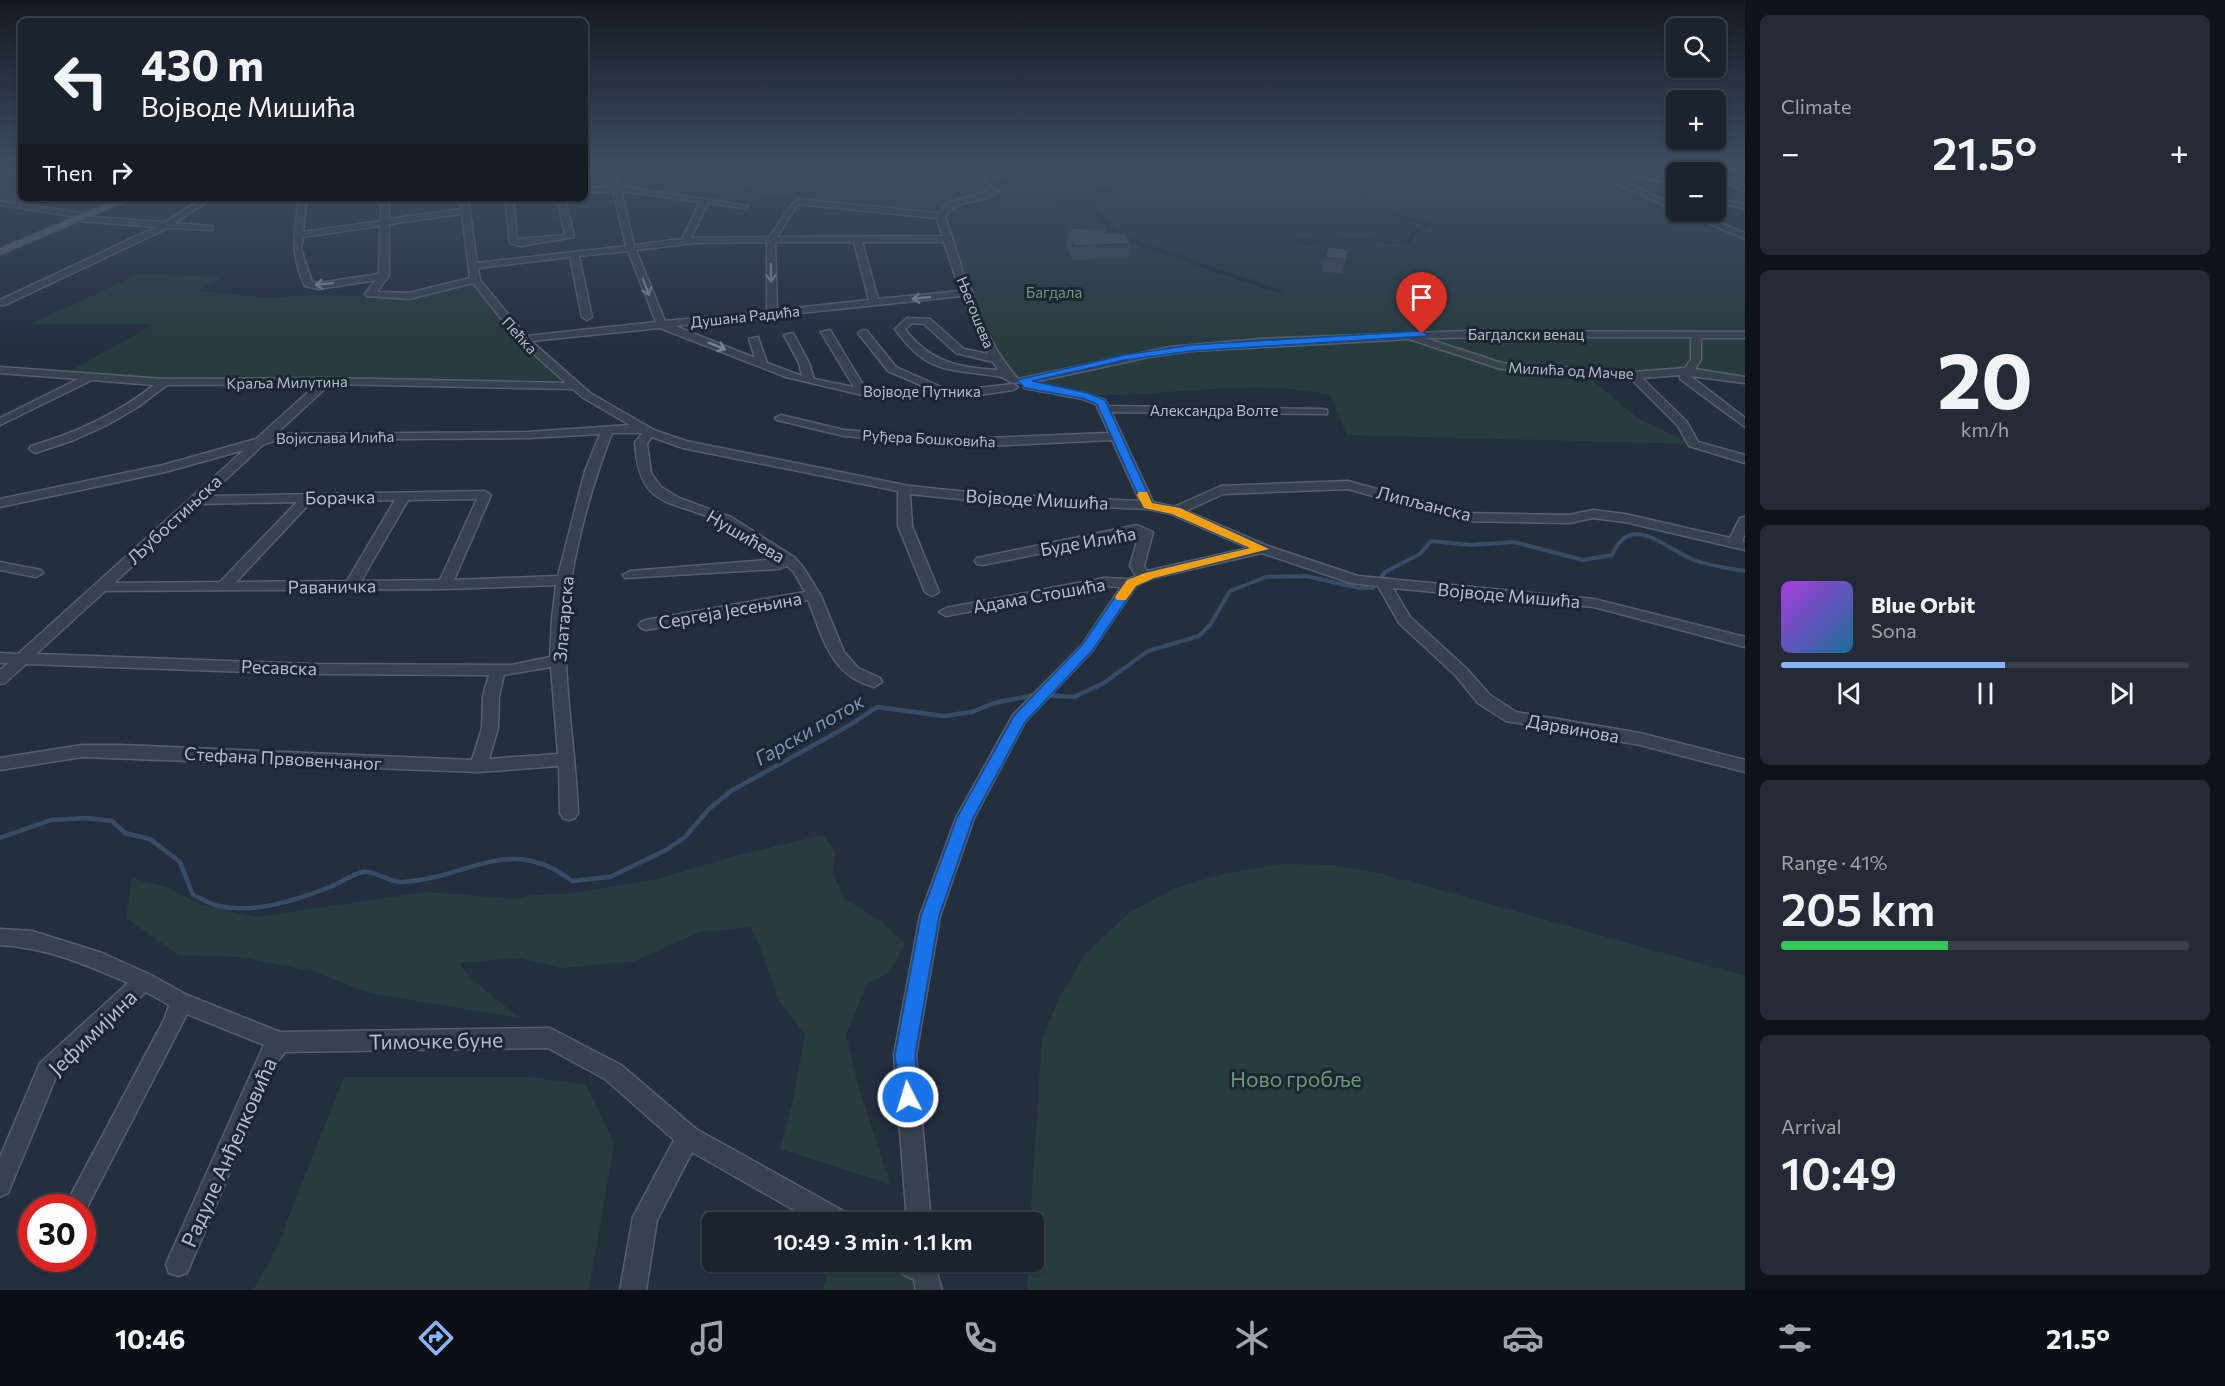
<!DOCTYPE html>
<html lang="en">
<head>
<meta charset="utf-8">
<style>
	:root { --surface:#1b232e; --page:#242b36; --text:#f1f3f6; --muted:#a0a4aa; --line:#39404a; --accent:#8ab4f8 }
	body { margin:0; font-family:Commissioner,sans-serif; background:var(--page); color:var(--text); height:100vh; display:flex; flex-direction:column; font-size:22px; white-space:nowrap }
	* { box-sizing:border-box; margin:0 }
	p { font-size:20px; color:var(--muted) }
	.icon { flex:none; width:33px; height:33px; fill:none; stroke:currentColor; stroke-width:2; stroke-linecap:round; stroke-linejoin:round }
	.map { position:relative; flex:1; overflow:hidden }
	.sheet { display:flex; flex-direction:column; gap:15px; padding:15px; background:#0f1319; width:480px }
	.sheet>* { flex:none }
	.hud { position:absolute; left:18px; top:18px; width:570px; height:183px; border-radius:9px; box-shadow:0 2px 4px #0004,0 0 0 2px var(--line); background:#1b232e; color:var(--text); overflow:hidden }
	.buttons { position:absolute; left:1666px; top:18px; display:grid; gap:12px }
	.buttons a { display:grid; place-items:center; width:60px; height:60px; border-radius:9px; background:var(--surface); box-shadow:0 2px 4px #0004,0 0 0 2px var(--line); font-size:30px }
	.speed { position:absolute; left:18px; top:1194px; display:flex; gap:12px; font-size:30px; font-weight:700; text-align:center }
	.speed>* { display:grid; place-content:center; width:78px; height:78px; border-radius:50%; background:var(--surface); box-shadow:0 2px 4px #0004,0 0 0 2px var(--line); line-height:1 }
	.speed .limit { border:9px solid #d22; background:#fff; color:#111 }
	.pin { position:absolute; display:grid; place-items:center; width:51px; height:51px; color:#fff; margin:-62px -26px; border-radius:50% 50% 50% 0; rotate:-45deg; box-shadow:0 0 6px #0007 }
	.pin .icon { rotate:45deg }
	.me { position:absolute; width:66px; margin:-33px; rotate:355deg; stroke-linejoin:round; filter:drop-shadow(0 0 4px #0008) }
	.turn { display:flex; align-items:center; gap:21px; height:126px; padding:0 24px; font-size:27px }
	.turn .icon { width:78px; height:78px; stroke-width:2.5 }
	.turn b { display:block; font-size:42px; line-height:51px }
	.then { display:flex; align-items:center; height:57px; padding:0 24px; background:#0003; gap:12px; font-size:22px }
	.big { font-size:45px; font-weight:600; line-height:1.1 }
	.sheet .widget { flex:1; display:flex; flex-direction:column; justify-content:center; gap:9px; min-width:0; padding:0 21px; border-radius:9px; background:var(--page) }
	.sheet .dial { align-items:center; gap:0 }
	.dial b { font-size:78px; line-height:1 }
	.song { display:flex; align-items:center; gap:18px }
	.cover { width:72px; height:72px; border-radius:9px; background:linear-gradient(135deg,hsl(280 70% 55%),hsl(200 70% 35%)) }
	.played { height:6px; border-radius:3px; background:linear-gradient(90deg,var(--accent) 55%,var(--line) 55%) }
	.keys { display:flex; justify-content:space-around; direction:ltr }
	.heat { display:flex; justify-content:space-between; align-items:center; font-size:33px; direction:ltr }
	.charge { height:9px; border-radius:4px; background:linear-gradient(90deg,#34c759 41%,var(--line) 0) }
	.trip { position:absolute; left:702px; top:1212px; width:342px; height:60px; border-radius:9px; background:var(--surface); box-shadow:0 2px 4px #0004,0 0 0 2px var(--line); font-weight:600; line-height:60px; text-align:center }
	.tabs { display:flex; height:96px; justify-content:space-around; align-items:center; background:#0b0e12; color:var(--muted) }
	.tabs .icon { width:42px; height:42px }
	.tabs .current { color:var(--accent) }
	.tabs b { font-size:27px; color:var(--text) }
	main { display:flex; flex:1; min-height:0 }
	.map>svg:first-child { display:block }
</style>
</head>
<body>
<main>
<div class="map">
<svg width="1745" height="1290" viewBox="0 0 1745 1290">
	<rect width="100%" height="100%" fill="#242f3e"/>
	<!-- green -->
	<path fill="#263c3f" d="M663 169H950L995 191 956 204C979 214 988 205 1011 203 1037 202 1065 203 1091 208L1111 236 1278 293 1284 291 1119 235 1095 206V198H1118V190L1097 189 1102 174 1179 179 1192 169H1339C1363 206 1383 209 1421 225L1410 234 1407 239 1400 242 1354 238 1318 241 1301 237 1292 242 1306 246 1330 240H1361L1410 245 1415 235 1433 224C1388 213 1370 207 1344 169H1585L1677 208V212H1687L1745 236V380L1686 371 1633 375 1582 372 1639 419 1693 444 1347 435 1330 395C1251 377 1168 397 1088 395 1068 395 1048 388 1029 385L1025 380H1013L995 359 941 216 758 195 753 188Z
		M139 274 221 277 199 291 265 298 313 295 415 296 475 280 487 297 574 386 164 382 67 373 154 324H31Z
		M823 835 836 853 833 875 845 899 882 922 905 944 890 972 867 984 846 1034 858 1085 890 1184 780 1149 792 1104 805 1035 779 1001 759 945 750 927 700 932 635 961 563 968 517 958 459 963 472 979 519 1018 370 993 312 971 239 957 179 955 126 918 132 878 169 888 201 905 257 917 427 892 513 899 532 895 568 894 659 879 731 857Z
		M1280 864 1332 865 1383 874 1745 976V1290H1027L1029 1262H1034V1222H1030L1042 1038 1059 998 1086 953 1130 912 1176 888 1223 874Z
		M344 1077H530L586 1085 614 1143 589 1290H253L277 1247Z
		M832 1262H906L923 1271 929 1290H823Z"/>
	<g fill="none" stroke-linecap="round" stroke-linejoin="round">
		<!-- stream-far1 -->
		<path stroke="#394c67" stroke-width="4" d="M1115 675 1148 651 1199 636 1210 625 1230 591 1266 577 1306 576 1359 588H1373L1385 572 1420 554 1431 541 1471 545 1514 542 1583 560 1612 555C1631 511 1665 549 1694 560 1710 566 1728 568 1745 571"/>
		<!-- stream -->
		<path stroke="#394c67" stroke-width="4.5" d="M1045 695 1074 697 1104 683 1117 673
			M0 838 51 820 86 818 112 821 125 833 150 839 180 862 193 895C201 898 209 904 218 906 254 914 297 900 330 887 340 883 352 874 363 872 375 870 389 883 403 882 469 878 510 833 572 881L610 877 666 850 685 837 709 809 731 791 850 725 877 707 944 716 972 712 994 703 1035 695"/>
		<defs>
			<path id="minor" d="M597 169 614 170 620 186 748 206 744 208 708 203 691 238 769 237 796 199 939 213 948 203 989 191 946 169C958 169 963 175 973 177 984 180 1014 169 1030 169L981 181 999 191C983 205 957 197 945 216L965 279 973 293 971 295C983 326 996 354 1018 379L1170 347 1260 339 1468 331 1745 332V338H1701V360L1695 369 1745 377V383L1690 376 1745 418V427L1680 379V375L1642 378 1687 422 1698 442 1745 455V463L1689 446 1678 426 1630 378 1501 369 1409 339 1191 351 1149 357 1043 380 1013 383C1008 382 1006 378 1001 377 951 368 928 376 895 329L907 318 930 319 964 349 988 354 962 296 675 326 755 358 749 339 758 337 767 363 802 376 799 363 784 335 793 333 809 363 814 379 854 387 821 332 830 330 865 388 937 392 888 371 858 333 863 330 867 331 896 367 950 391 1013 384 1018 387 1013 390 965 397 910 398 862 395 786 377 660 328 531 341 590 393 654 430 686 441 909 486 988 494 1140 501 1112 440 963 447 844 436 777 420 775 418 781 415 844 430 963 439 1109 433 1096 404 1083 399 1024 388V384L1028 383 1085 393 1105 400 1108 406 1323 409 1327 410V414L1111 412 1153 502 1174 507 1221 486 1348 481 1464 513 1569 515 1593 510 1625 514 1730 538 1740 518 1745 517V534L1742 541 1745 542V550L1625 522 1593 518 1569 523 1463 521 1348 489 1223 494 1186 511 1268 546 1358 576 1594 599 1745 637V647L1594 607 1393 588 1410 617 1466 668 1490 695 1516 712 1640 733 1745 760V772L1640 745 1506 721 1478 703 1456 676 1399 623 1378 586 1351 583 1262 553 1153 578 1136 586 1092 651 1025 722 974 818 940 916 916 1055 931 1222H907L894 1055 920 916 956 818 1013 715 1082 645 1121 587 1104 586 946 616 939 612 946 608 1104 578 1129 579 1136 576 1130 566 1139 534 982 565 977 564 975 561 977 558 982 557 1137 525 1153 532 1144 566 1147 571 1249 548 1171 514 1148 509 988 502 910 494 912 526 939 592 932 596 925 592 898 526V491L683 448 652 437 647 443 651 473 661 487 679 498 731 517 794 557 803 567 821 596 844 652 858 668 880 678 882 682 874 687C830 675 823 638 808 600L646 630 641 628 639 625 641 622 646 620 805 592 794 572 787 566 778 569 625 578 623 575 630 571 779 559C760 546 741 532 720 522 671 498 639 511 635 442L643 433H612C586 500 562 590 566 662 568 712 576 762 578 813L575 818 569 820 563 818 560 813 559 766 478 772 82 757 0 770V758L82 745H122L472 760 482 728 483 696 489 675 309 674 26 664 5 683 0 684V670L8 663H0V653L18 654 244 450 165 472 0 507V499L163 465 256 439 317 384 167 385 138 407 107 425 74 440 35 453 29 449 31 446C76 433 117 414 154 385L92 380 0 425V418L78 379 0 373V367L164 379 327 378 566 383 519 341 473 283 409 299 367 296 365 294 376 280 318 289 305 286C289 252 295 232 299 198H307L303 232 381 221V198H389V219L461 209 460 198H468L477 263 626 246 613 191 585 193V189L612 186 608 174ZM621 191 700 202 682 239 634 245ZM798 204 937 218 942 236 777 237ZM462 214 470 278 409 293 377 292 389 275V224ZM380 226 379 274 318 283 312 282 301 249 303 237ZM767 242V311L665 321 636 250 696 243ZM775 242H854L869 300 777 310ZM862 242H944L960 291 878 299ZM628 251 656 322 526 336 480 280 478 268 570 257 582 317 587 320 592 317 579 256ZM912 323 924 324 956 353 993 362 998 370C960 368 929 362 905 329ZM1537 337H1691V360L1685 368 1633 372 1502 363 1425 338ZM330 384 573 389 582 397 630 425 528 432 276 434ZM600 434 585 471 558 576 454 580 491 495 485 491 208 496 264 444 278 440 528 438ZM477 499 440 580 361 581 408 500ZM395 500 347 581 236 582 311 502ZM297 502 220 582 114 583 200 504ZM556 585 552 619 550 657 511 665 309 664 36 654 105 591 445 589ZM551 667 558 754 489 759 498 728 499 696 504 675Z
				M1056 169H1130L1164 174 1160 176 1104 170 1060 171Z
				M1581 169H1591L1605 175 1608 172 1677 178V182L1609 176 1677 205V210Z
				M1729 169H1745V172Z
				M1713 172H1719L1745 187V192L1716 177V172Z
				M203 198H212L175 223 209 226H212V230L168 228 5 305H0V300L156 227 80 221 76 219 78 217 0 205V201L87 214 90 217 165 222Z
				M505 198H513L517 239 565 235 557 198H565L574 237 521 246 510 243Z
				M1716 199 1745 204V208L1716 203Z
				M1683 212H1693L1745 233V239Z
				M0 562 41 570 43 573 36 577 0 570Z
				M0 929 32 931 102 953 151 975 187 995 280 1032 550 1028 621 1065 696 1129 847 1213 850 1222H815L692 1152 657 1220 646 1290H620L633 1217 674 1140 605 1079 548 1048 285 1052 276 1064 187 1273 178 1276 169 1273 166 1264 264 1045 187 1014 82 1217V1208H64L165 1018 169 1005 146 992 56 1077 8 1193 0 1197V1157L40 1063 128 983C85 964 47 948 0 945Z
				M894 1262H934L942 1290H916L914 1280 897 1271Z"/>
			<path id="major" d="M120 198H134L0 255V248Z"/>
		</defs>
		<!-- minor casing -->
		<use href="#minor" stroke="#565f6c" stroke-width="3"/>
		<!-- major casing -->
		<use href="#major" stroke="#414a57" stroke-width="2"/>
		<!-- minor -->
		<use href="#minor" fill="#38414e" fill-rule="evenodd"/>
		<!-- major -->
		<use href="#major" fill="#56606e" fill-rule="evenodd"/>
	</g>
	<!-- wall -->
	<path fill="#3b4654" d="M1069 228 1106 233 1130 244 1128 258 1073 260 1066 246 1067 232H1069Z
		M1328 247 1346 260 1342 274 1321 271Z"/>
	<!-- building -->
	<path fill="#455162" stroke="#303945" stroke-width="1.5" d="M1069 228 1104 229 1106 233H1125L1130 244 1074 246 1067 232H1071Z
		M1328 247 1348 249 1346 260 1325 257Z"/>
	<!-- one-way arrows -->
	<defs><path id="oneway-shaft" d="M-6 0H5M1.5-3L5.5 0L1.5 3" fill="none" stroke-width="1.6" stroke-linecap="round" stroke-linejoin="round" transform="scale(1.5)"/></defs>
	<g stroke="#7c8592">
		<use href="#oneway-shaft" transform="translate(771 273) rotate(89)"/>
		<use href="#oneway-shaft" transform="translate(324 284) rotate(174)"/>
		<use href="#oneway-shaft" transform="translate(646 287) rotate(69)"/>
		<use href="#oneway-shaft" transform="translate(921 298) rotate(174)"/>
		<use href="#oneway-shaft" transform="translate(717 346) rotate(22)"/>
	</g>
	<!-- sky -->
	<linearGradient id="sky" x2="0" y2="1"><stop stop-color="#141a22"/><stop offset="0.48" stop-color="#3f4d63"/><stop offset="1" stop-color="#3f4d63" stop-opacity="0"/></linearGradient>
	<rect width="1745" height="350" fill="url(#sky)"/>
	<!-- route -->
	<path fill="#1a73e8" stroke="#114b97" stroke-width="1.5" d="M1422 331 1427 334 1426 336 1191 351 1125 360 1032 381 1088 393 1105 400 1152 503 1180 508 1269 549 1154 578 1136 586 1092 651 1025 722 973 818 939 916 915 1055 919 1097 916 1104 908 1106 901 1104 895 1055 921 916 957 818 1014 716 1082 645 1127 580 1145 573 1250 548 1172 514 1144 508 1097 404 1082 398 1025 388 1017 380 1125 355 1191 345Z"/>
	<!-- slow -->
	<path fill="#f59e0b" d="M1139 492H1147L1152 503 1180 508 1269 549 1154 578 1136 586 1126 600H1117L1115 597 1127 580 1145 573 1250 548 1172 514 1144 508 1137 495Z"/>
	<g text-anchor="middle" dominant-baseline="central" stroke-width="6" stroke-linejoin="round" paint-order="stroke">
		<!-- far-park labels -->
		<g font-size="15" fill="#6b9a76" stroke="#1d2633">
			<text x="1054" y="292">Багдала</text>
		</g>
		<!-- far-street labels -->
		<g font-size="15" fill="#b4bcc9" stroke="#1d2633">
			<text transform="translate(976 312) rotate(68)">Његошева</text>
			<text transform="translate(745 316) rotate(-6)">Душана Радића</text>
			<text x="1526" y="334">Багдалски венац</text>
			<text transform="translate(520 335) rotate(48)">Пећка</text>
			<text transform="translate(1571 370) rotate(3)">Милића од Мачве</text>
			<text transform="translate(287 382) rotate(-1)">Краља Милутина</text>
			<text x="922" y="391">Војводе Путника</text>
			<text x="1214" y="410">Александра Волте</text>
			<text transform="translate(335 437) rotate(-1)">Војислава Илића</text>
			<text transform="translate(929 438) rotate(3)">Руђера Бошковића</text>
		</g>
		<!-- street labels -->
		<g font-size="18" fill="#b4bcc9" stroke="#1d2633">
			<text transform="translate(340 497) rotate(-1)">Борачка</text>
			<text transform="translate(1037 499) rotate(3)">Војводе Мишића</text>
			<text transform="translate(1424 503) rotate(14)">Липљанска</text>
			<text transform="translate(174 519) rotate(-43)">Љубостињска</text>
			<text transform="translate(746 536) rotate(30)">Нушићева</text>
			<text transform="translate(1088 541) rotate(-10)">Буде Илића</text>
			<text transform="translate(332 586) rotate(-1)">Раваничка</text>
			<text transform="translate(1039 595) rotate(-10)">Адама Стошића</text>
			<text transform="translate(1509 595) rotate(5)">Војводе Мишића</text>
			<text transform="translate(730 610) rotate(-10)">Сергеја Јесењина</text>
			<text transform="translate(563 619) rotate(-85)">Златарска</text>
			<text transform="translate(279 667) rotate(2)">Ресавска</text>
			<text transform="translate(1573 728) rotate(10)">Дарвинова</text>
			<text transform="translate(283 758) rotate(3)">Стефана Првовенчаног</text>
		</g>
		<!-- water labels -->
		<g font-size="20" font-style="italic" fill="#7c92b1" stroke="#1d2633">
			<text transform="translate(809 729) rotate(-30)">Гарски поток</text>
		</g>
		<!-- near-street labels -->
		<g font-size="21" fill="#b4bcc9" stroke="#1d2633">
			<text transform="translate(92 1032) rotate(-44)">Јефимијина</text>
			<text transform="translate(436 1040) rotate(-1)">Тимочке буне</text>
			<text transform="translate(228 1152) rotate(-66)">Радуле Анђелковића</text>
		</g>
		<!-- near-park labels -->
		<g font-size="21" fill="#6b9a76" stroke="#1d2633">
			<text x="1296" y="1078">Ново гробље</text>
		</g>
	</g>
</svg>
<div class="buttons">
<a><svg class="icon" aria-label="search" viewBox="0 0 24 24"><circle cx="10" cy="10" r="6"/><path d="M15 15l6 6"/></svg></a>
<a>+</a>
<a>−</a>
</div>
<div class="speed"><div class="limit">30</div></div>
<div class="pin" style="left:1422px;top:334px;background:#d93025"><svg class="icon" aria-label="arrive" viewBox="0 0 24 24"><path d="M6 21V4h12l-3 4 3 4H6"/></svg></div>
<svg class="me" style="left:908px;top:1097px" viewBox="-20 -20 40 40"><circle r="17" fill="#1a73e8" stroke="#fff" stroke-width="3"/><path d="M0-11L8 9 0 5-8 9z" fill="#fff"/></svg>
<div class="trip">10:49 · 3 min · 1.1 km</div>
<div class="hud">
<div class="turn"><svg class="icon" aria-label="left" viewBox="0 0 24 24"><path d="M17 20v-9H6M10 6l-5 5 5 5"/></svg><div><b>430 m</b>Војводе Мишића</div></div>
<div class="then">Then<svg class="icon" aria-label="right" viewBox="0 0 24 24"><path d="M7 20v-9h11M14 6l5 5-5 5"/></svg></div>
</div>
</div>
<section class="sheet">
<div class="widget"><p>Climate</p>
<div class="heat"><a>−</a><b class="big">21.5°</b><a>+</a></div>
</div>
<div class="widget dial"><b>20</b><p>km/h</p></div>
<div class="widget">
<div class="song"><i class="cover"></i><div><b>Blue Orbit</b><p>Sona</p></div></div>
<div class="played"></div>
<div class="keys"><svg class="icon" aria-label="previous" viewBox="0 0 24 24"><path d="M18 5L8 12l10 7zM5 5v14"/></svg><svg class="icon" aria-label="pause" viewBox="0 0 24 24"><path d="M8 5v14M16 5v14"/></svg><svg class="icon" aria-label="next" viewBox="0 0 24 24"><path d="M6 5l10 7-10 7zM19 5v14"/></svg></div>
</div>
<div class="widget"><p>Range · 41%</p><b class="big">205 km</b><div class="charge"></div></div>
<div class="widget"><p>Arrival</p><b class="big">10:49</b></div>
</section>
</main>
<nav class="tabs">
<b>10:46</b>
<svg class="icon current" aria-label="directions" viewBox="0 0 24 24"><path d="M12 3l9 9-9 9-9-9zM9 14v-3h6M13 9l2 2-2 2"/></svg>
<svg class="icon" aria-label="music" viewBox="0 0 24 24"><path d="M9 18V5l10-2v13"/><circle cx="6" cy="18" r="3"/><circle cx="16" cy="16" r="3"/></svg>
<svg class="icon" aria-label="phone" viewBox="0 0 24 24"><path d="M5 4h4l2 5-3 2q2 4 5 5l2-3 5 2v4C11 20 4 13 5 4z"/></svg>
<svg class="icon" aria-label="climate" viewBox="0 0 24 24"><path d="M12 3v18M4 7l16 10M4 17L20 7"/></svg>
<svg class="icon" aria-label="car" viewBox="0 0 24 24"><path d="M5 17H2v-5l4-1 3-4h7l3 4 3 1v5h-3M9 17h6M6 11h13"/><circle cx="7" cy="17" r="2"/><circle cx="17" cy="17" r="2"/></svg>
<svg class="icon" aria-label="filters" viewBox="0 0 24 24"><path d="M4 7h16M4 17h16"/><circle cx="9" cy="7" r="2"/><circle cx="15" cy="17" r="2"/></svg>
<b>21.5°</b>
</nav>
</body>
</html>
